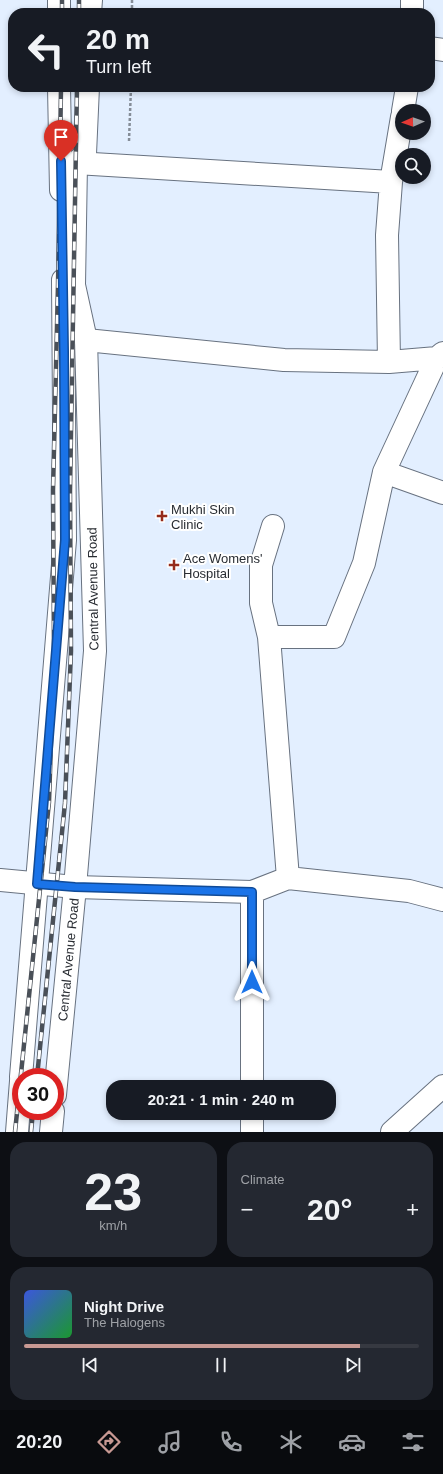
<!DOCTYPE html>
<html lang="en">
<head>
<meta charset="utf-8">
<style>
	:root { --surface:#171b24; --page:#242831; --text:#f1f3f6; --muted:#9ea1a6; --line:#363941; --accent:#c89993 }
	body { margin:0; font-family:Arial,sans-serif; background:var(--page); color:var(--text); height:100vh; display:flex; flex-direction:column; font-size:15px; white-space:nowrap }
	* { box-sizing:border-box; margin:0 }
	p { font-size:13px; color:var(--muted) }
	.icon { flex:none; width:22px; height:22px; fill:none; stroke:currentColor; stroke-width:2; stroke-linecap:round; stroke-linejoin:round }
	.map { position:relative; height:1132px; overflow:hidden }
	.drawer { display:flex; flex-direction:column; gap:10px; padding:10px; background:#0d0f14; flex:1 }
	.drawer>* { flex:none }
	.hud { position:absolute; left:8px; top:8px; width:427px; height:84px; border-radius:16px; box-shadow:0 2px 6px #0003; background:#171b24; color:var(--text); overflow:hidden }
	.needle { width:26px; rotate:268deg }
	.controls { position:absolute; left:395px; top:104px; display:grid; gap:8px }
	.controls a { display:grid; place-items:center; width:36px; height:36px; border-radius:50%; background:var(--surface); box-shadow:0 2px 6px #0003; font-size:20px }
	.speed { position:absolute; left:12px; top:1068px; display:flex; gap:8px; font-size:20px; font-weight:700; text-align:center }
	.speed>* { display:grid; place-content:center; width:52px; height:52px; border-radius:50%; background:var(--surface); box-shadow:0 2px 6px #0003; line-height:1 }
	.speed .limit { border:6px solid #d22; background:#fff; color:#111 }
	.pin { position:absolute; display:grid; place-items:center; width:34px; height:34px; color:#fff; margin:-41px -17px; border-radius:50% 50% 50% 0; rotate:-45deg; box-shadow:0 0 4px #0007 }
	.pin .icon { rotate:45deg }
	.me { position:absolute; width:44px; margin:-22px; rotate:0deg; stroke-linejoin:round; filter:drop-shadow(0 0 3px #0008) }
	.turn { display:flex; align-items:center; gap:14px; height:84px; padding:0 12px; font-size:18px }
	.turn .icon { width:52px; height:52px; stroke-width:2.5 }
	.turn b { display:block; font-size:28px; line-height:34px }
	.big { font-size:30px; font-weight:700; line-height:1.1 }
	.drawer .card { flex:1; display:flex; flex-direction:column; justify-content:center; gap:6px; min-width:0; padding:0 14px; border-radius:16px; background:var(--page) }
	.drawer .dial { align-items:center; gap:0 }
	.dial b { font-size:52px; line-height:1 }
	.song { display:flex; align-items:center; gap:12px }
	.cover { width:48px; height:48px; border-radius:6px; background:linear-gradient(135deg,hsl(230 70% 55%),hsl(130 70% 35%)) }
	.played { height:4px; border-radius:2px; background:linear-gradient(90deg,var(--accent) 85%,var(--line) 85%) }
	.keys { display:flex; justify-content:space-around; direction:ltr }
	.heat { display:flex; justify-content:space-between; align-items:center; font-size:22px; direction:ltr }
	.drawer .tiles { flex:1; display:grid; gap:10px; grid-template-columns:1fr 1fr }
	.card:last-child { grid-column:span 2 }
	.trip { position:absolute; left:106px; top:1080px; width:230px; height:40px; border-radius:16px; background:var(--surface); box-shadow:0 2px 6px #0003; font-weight:700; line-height:40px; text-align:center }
	.tab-bar { display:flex; height:64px; justify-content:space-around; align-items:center; background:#090b0e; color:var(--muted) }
	.tab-bar .icon { width:28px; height:28px }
	.tab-bar .current { color:var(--accent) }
	.tab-bar b { font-size:18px; color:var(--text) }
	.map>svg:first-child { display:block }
</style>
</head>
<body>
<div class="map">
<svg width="443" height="1132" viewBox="0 0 443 1132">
	<rect width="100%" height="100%" fill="#e3efff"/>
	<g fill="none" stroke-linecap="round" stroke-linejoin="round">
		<defs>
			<path id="minor" d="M412 0V13
				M430 48 443 50
				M403 111 407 87
				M76 163 391 182 402 117
				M86 340 284 360 389 362 437 358
				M389 362 387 235 391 182
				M384 472 437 358 443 353
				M269 637 261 603V565L273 526
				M288 878 269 637H334L364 563 384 472 443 493
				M0 880 75 887 252 892
				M252 1087V892L288 878 409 891 443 900
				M252 1113V1132
				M392 1132 443 1086"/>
			<g id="primary">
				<path d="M59 0V13"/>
				<path d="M90 13 91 0"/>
				<path d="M59 87 61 190"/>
				<path d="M21 1077 65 540 63 280"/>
				<path id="s1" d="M55 1095 75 887 95 651 86 340 74 285 76 163 85 154 88 87"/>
				<path d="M17 1132 21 1081"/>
				<path d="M51 1132 53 1111"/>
			</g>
		</defs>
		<!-- minor casing -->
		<use href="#minor" stroke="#687280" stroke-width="24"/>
		<!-- primary casing -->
		<use href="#primary" stroke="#687280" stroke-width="24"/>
		<!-- path -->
		<path stroke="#858d98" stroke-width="2.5" stroke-dasharray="3 2" stroke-linecap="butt" d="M132 13V0
			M129 141 131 87"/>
		<!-- minor -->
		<use href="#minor" stroke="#fff" stroke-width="22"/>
		<!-- primary -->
		<use href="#primary" stroke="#fff" stroke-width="22"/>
		<defs>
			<path id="rail" d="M62 13V0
				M79 13V0
				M37 1077 65 803 71 651 70 491 77 87
				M15 1132 49 802 54 651 53 490 58 285 61 87
				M31 1132 33 1111"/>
		</defs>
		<!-- rail casing -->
		<use href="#rail" stroke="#4a5058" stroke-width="4.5"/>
		<!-- rail -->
		<use href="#rail" stroke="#fff" stroke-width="3" stroke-dasharray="9" stroke-linecap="butt"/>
	</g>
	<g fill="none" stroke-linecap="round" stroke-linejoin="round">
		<defs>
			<path id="route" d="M61 161 64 352 65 540 37 884 75 887 252 892V982"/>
		</defs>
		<!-- route casing -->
		<use href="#route" stroke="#114b97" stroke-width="10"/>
		<!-- route -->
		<use href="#route" stroke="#1a73e8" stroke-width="7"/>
	</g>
	<!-- markers -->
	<g fill="#952b1a" stroke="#fff" stroke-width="1.5">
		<path d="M160 510h4v4h4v4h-4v4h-4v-4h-4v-4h4z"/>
		<path d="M172 559h4v4h4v4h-4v4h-4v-4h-4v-4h4z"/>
	</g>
	<g text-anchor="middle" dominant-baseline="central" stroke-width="4" stroke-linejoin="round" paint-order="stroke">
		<!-- poi labels -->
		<g font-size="13" fill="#282c32" stroke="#fff" text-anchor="start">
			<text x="171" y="509">Mukhi Skin<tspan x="171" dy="15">Clinic</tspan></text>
			<text x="183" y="558">Ace Womens'<tspan x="183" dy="15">Hospital</tspan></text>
		</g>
		<!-- street labels -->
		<g font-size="13" fill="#282c32" stroke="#fff">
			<text transform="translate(93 589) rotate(-91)">Central Avenue Road</text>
			<text stroke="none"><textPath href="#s1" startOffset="136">Central Avenue Road</textPath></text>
		</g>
	</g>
</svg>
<div class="controls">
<a><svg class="needle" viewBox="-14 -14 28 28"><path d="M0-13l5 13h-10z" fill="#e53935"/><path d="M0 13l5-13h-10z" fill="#9ea1a6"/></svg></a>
<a><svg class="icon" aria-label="search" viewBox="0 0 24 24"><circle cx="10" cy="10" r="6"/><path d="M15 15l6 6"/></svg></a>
</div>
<div class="speed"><div class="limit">30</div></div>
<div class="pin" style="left:61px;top:161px;background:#d93025"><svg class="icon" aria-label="arrive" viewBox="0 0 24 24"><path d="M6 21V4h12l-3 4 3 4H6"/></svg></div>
<svg class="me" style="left:252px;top:982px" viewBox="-20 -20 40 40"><path d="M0-17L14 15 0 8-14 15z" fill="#1a73e8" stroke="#fff" stroke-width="4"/></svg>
<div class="trip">20:21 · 1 min · 240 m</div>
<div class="hud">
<div class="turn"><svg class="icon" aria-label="left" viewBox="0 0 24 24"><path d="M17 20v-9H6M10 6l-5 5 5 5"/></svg><div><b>20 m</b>Turn left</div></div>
</div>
</div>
<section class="drawer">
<div class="tiles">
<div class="card dial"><b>23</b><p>km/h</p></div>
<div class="card"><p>Climate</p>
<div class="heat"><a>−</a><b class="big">20°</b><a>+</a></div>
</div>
<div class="card">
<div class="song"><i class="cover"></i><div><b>Night Drive</b><p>The Halogens</p></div></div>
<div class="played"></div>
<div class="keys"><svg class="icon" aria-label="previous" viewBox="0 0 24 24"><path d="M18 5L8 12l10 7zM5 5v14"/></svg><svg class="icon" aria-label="pause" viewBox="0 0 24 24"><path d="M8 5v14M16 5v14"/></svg><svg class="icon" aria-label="next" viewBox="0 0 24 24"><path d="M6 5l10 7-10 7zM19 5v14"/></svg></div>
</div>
</div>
</section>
<nav class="tab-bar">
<b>20:20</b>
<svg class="icon current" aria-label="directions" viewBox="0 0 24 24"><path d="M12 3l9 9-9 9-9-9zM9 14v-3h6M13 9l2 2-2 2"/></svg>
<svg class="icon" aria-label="music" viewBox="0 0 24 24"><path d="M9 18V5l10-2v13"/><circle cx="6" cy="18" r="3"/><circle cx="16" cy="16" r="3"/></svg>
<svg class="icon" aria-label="phone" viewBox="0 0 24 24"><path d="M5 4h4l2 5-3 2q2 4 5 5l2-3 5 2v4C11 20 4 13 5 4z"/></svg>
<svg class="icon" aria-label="climate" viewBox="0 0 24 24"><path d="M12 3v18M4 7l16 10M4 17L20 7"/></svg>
<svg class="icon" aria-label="car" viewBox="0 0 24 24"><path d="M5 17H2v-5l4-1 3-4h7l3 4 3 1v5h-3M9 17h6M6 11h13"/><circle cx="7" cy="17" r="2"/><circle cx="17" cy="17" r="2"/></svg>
<svg class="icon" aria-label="filters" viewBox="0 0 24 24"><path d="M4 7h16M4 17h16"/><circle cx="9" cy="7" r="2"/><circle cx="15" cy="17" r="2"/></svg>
</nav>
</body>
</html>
